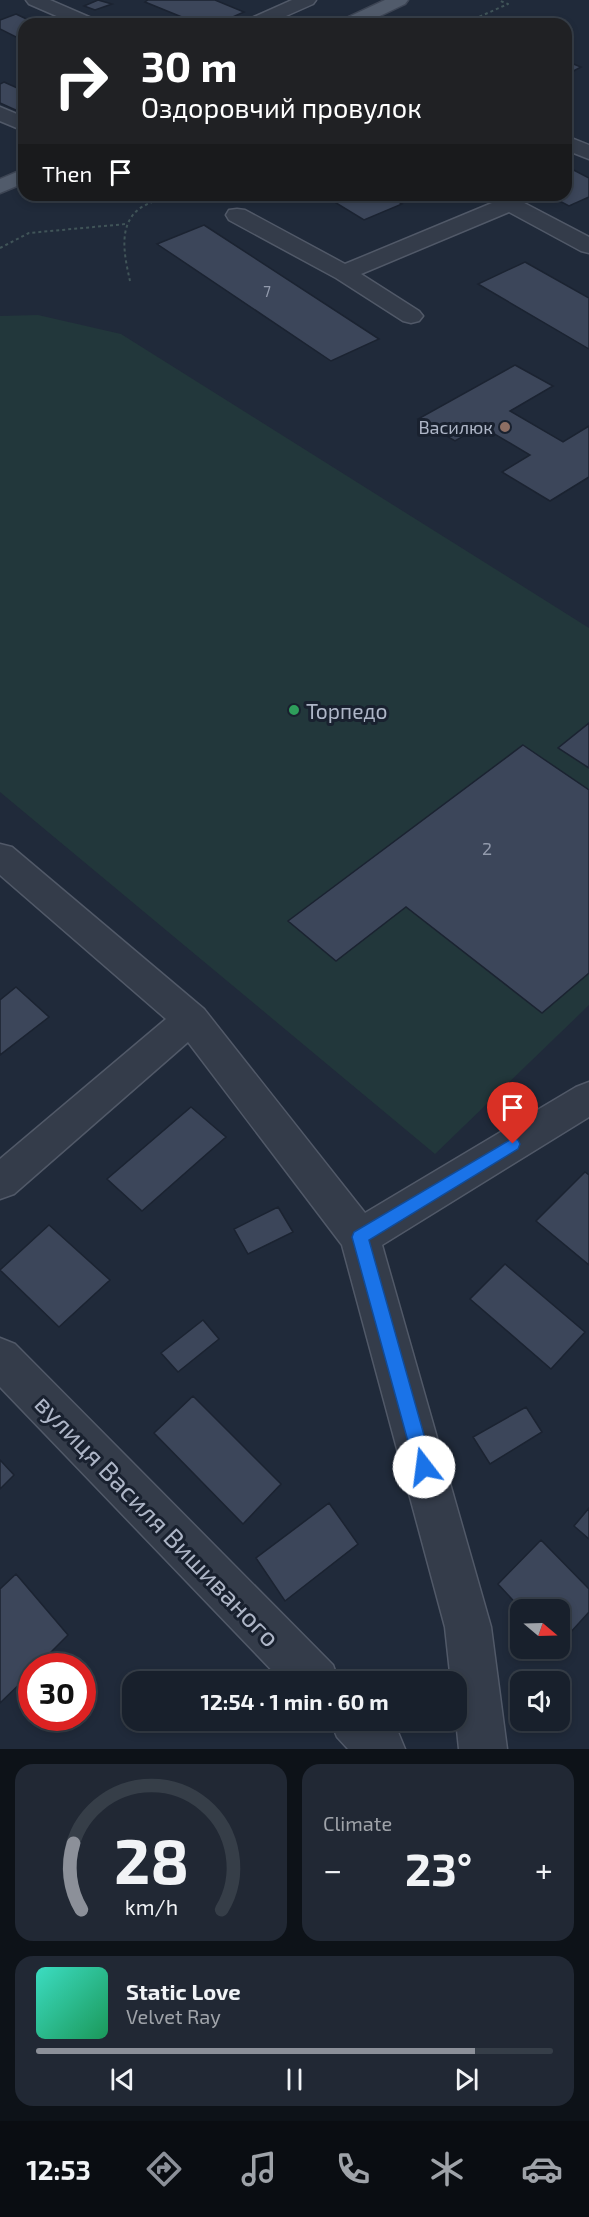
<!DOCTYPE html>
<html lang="en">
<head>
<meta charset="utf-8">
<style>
	:root { --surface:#18202c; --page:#212834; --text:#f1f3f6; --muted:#9fa3a9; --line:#363e48; --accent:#8c9099 }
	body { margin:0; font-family:"Exo 2",sans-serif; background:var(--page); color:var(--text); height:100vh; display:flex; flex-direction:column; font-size:22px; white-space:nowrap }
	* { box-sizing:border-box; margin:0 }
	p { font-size:20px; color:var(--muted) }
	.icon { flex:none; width:33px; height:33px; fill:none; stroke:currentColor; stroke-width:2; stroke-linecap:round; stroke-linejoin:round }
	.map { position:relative; height:1749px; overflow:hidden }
	.sheet { display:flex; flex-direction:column; gap:15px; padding:15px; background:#0d1218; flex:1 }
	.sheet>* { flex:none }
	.banner { position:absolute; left:18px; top:18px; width:554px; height:183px; border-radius:18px; box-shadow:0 3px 9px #0003,0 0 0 2px var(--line); background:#202124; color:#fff; overflow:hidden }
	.needle { width:39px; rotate:109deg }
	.tools { position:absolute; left:510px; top:1599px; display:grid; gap:12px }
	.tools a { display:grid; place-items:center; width:60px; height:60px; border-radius:12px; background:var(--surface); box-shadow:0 3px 9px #0003,0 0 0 2px var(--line); font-size:30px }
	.speed { position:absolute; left:18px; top:1653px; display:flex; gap:12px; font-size:30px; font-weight:700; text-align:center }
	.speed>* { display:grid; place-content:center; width:78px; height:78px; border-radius:50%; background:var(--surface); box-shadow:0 3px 9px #0003,0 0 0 2px var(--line); line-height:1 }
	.speed .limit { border:9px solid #d22; background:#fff; color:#111 }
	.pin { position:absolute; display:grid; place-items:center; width:51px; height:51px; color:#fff; margin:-62px -26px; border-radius:50% 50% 50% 0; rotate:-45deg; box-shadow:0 0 6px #0007 }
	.pin .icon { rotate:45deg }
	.me { position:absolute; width:66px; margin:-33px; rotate:345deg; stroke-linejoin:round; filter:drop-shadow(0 0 4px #0008) }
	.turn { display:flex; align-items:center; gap:21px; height:126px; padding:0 24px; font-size:27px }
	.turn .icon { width:78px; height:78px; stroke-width:2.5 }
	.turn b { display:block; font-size:42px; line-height:51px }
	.then { display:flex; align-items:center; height:57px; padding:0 24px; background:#0003; gap:12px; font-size:22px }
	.big { font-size:45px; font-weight:700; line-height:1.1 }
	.sheet .card { flex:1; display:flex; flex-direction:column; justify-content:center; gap:9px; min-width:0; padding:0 21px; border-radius:18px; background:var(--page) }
	.sheet .dial { align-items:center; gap:0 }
	.dial svg { height:156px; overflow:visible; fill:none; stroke:var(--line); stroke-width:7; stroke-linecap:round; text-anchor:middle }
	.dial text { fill:var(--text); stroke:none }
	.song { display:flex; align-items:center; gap:18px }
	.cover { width:72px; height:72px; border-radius:9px; background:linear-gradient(135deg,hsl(170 70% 55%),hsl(150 70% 35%)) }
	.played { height:6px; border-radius:3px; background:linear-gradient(90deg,var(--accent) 85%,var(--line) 85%) }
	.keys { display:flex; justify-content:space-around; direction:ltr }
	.heat { display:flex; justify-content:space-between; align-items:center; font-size:33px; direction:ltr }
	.sheet .tiles { flex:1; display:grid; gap:15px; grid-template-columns:1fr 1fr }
	.card:last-child { grid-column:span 2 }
	.trip { position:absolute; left:122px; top:1671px; width:345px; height:60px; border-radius:18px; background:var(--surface); box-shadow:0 3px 9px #0003,0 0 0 2px var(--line); font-weight:700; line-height:60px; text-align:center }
	.dock { display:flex; height:96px; justify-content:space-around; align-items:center; background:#0a0d12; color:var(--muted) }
	.dock .icon { width:42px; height:42px }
	.dock .on { color:var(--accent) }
	.dock b { font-size:27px; color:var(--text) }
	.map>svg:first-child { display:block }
</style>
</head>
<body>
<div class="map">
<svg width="589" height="1749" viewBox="0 0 589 1749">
	<rect width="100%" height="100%" fill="#202a3a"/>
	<!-- green -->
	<path fill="#22373b" d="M38 315 121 334 589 628V1005L435 1154 0 792V316Z"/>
	<!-- building -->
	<path fill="#3c465a" stroke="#1b2331" stroke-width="1.5" d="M98 0 112 4 95 10 84 6Z
		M148 0H215L244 12 217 24H199L145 2Z
		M16 14 37 24H24V41L0 29V20Z
		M566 61 581 67 566 75Z
		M4 82 24 91V110L20 112 0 103V84Z
		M566 166 589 178V197L569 206 548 195H566Z
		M323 195H387L402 204 364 220Z
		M204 225 379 339 331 361 157 244Z
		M525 262 589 298V349L478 284Z
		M515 365 553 386 510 411 563 442 589 426V477L550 501 502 472 530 455 481 426 455 441 418 419Z
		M589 723V768L558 748Z
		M523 745 589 790V973L542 1013 406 907 336 961 288 921Z
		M16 987 49 1017 0 1055V1000Z
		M191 1107 226 1137 142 1211 107 1179Z
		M585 1172 589 1175V1265L536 1221Z
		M278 1207 293 1232 248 1254 234 1229Z
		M49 1225 110 1280 59 1327 0 1270Z
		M505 1264 585 1332 551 1369 470 1299Z
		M203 1320 219 1339 178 1372 161 1353Z
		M193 1396 281 1484 243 1524 154 1433Z
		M526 1407 542 1432 490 1464 473 1437Z
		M0 1460 14 1475 0 1489Z
		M329 1503 358 1544 285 1601 256 1558Z
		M589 1508V1539L574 1526Z
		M541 1540 589 1589V1612L560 1644V1610H522L498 1584Z
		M16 1574 68 1635 37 1666H32V1672L0 1703V1589Z"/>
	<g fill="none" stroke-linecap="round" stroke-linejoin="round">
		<defs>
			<path id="minor" d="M26 0H50L96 20 99 24H75L29 4Z
				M292 0H316L313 4 268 24H244L247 20Z
				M0 107 24 117V131L0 121Z
				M566 136 589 145V159L566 150Z
				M482 195H509L589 237V253L581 251 509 212 361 274 419 311 423 316 419 321 411 323 403 321 336 278 229 220 226 215 229 210 237 209 245 210 345 264 492 203Z
				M0 844 12 847 204 1009 365 1213 576 1087 589 1082V1117L382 1245 491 1627 507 1749H459L456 1720V1682H451L445 1627 342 1245 188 1042 14 1194 0 1199V1159L166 1019 0 875Z
				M0 1338 15 1344 333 1665 339 1682H283L0 1387Z
				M330 1720H387L398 1732 405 1749H348L337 1737Z"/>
			<path id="major" d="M385 0H408L405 4 363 24H339L342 20Z
				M24 169V183L0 193V179Z"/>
		</defs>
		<!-- minor casing -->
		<use href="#minor" stroke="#515968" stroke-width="3"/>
		<!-- major casing -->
		<use href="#major" stroke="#3d4554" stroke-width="3"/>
		<!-- path -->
		<path stroke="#405458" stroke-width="2" stroke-dasharray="3 3" stroke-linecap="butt" d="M463 24 508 4 498 0
			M0 248 29 233 126 224
			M130 281C125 258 117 226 139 209 147 203 159 200 169 195"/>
		<!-- minor -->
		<use href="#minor" fill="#343c4a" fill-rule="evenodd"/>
		<!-- major -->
		<use href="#major" fill="#515b6b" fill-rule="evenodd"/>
	</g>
	<!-- route -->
	<path fill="#1a73e8" stroke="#114b97" stroke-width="1.5" d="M513 1138 518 1140 520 1144 518 1149 369 1240 433 1467 430 1473 424 1475 417 1473 415 1467 352 1237 354 1232Z"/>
	<!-- markers -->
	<circle fill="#8d6e63" stroke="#19212f" stroke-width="2" cx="505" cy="427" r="6"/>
	<circle fill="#2e9e5b" stroke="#19212f" stroke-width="2" cx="294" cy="710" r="6"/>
	<g text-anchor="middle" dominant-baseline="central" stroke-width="6" stroke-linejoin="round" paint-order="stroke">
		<!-- far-number labels -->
		<g font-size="15" fill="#929aac">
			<text x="267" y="291">7</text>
		</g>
		<!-- far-poi labels -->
		<g font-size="18" fill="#aeb6c7" stroke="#19212f" text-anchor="end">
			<text x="493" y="427">Василюк</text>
		</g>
		<!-- number labels -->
		<g font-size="18" fill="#929aac">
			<text x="487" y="848">2</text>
		</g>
		<!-- poi labels -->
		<g font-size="21" fill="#aeb6c7" stroke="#19212f" text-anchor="start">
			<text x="306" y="710">Торпедо</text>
		</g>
		<!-- near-street labels -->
		<g font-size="26" fill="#aeb6c7" stroke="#19212f">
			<text transform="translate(158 1520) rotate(46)">вулиця Василя Вишиваного</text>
		</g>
	</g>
</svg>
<div class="tools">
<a><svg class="needle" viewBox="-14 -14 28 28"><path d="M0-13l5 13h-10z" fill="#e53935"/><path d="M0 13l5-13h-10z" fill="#9fa3a9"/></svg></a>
<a><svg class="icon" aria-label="sound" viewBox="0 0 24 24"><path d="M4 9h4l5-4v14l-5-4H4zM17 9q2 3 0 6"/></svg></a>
</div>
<div class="speed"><div class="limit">30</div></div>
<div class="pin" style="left:513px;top:1144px;background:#d93025"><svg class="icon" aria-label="arrive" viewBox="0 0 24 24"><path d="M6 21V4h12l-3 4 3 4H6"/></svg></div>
<svg class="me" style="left:424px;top:1467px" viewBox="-20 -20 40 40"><circle r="19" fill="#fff"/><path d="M0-13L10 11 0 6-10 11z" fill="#1a73e8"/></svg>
<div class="trip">12:54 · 1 min · 60 m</div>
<div class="banner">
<div class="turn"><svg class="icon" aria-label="right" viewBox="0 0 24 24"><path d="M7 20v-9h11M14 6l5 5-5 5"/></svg><div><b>30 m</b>Оздоровчий провулок</div></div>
<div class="then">Then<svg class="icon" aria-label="arrive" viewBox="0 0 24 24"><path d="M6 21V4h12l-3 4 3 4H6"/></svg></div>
</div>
</div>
<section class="sheet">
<div class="tiles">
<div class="card dial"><svg viewBox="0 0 100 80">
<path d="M14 69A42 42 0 1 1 86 69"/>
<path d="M14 69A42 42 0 0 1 10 35" stroke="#8c9099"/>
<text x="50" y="56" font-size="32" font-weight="700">28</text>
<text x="50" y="72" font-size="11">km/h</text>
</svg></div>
<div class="card"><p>Climate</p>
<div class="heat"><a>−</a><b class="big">23°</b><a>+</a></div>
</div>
<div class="card">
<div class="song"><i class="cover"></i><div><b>Static Love</b><p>Velvet Ray</p></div></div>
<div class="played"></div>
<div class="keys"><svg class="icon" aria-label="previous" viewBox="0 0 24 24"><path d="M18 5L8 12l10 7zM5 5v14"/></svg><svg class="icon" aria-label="pause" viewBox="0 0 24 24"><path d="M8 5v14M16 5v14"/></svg><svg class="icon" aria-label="next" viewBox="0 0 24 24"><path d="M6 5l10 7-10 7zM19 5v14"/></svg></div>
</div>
</div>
</section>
<nav class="dock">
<b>12:53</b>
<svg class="icon on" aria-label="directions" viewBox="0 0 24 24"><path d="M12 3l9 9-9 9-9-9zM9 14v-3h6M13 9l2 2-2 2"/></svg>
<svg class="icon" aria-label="music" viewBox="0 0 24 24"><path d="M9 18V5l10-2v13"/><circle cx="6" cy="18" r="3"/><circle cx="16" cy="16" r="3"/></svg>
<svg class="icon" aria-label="phone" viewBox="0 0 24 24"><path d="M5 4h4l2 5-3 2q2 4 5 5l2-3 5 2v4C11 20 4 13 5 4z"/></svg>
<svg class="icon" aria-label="climate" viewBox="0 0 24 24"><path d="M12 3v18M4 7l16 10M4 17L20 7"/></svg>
<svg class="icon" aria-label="car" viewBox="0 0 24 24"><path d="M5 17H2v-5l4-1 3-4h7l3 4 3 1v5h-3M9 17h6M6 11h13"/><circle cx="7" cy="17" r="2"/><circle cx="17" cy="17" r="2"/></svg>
</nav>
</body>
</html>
